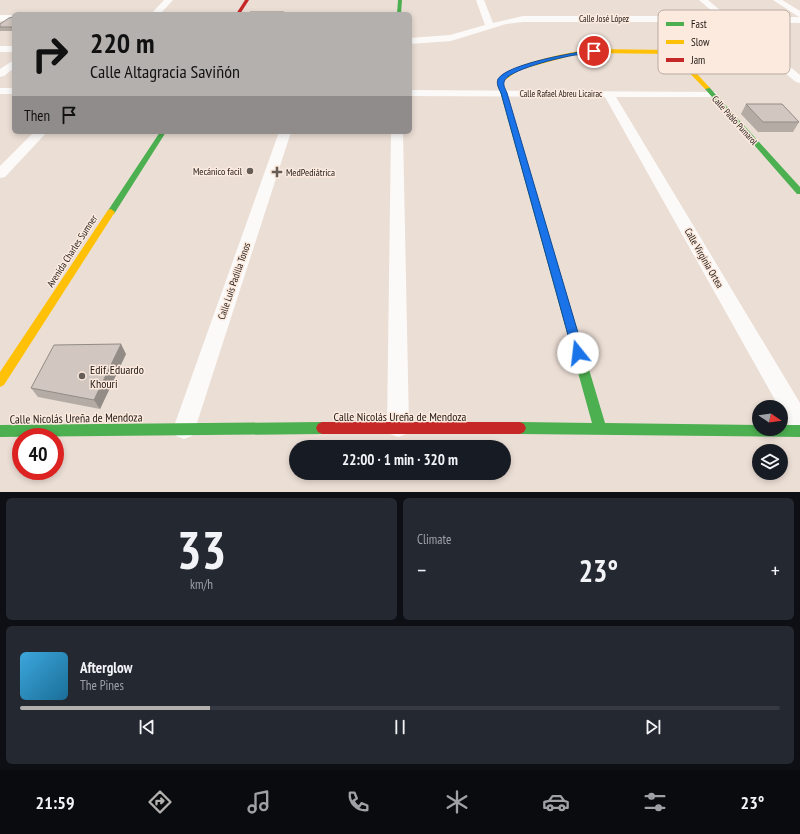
<!DOCTYPE html>
<html lang="en">
<head>
<meta charset="utf-8">
<style>
	:root { --surface:#171b24; --page:#242831; --text:#f1f3f6; --muted:#9ea1a6; --line:#363941; --accent:#b3b0ae }
	body { margin:0; font-family:"PT Sans Narrow",sans-serif; background:var(--page); color:var(--text); height:100vh; display:flex; flex-direction:column; font-size:15px; white-space:nowrap }
	* { box-sizing:border-box; margin:0 }
	p { font-size:13px; color:var(--muted) }
	.icon { flex:none; width:22px; height:22px; fill:none; stroke:currentColor; stroke-width:2; stroke-linecap:round; stroke-linejoin:round }
	.map { position:relative; height:492px; overflow:hidden }
	.details { display:flex; flex-direction:column; gap:6px; padding:6px; background:#0d0f14; flex:1 }
	.details>* { flex:none }
	.hud { position:absolute; left:12px; top:12px; width:400px; height:122px; border-radius:6px; box-shadow:0 2px 6px #0003; background:#b3b0ae; color:#111; overflow:hidden }
	.needle { width:26px; rotate:103deg }
	.tools { position:absolute; left:752px; top:400px; display:grid; gap:8px }
	.tools a { display:grid; place-items:center; width:36px; height:36px; border-radius:50%; background:var(--surface); box-shadow:0 2px 6px #0003; font-size:20px }
	.speed { position:absolute; left:12px; top:428px; display:flex; gap:8px; font-size:20px; font-weight:700; text-align:center }
	.speed>* { display:grid; place-content:center; width:52px; height:52px; border-radius:50%; background:var(--surface); box-shadow:0 2px 6px #0003; line-height:1 }
	.speed .limit { border:6px solid #d22; background:#fff; color:#111 }
	.pin { position:absolute; display:grid; place-items:center; width:34px; height:34px; color:#fff; margin:-17px; border:2px solid #fff; border-radius:50%; box-shadow:0 1px 4px #0007 }
	.me { position:absolute; width:44px; margin:-22px; rotate:344deg; stroke-linejoin:round; filter:drop-shadow(0 0 3px #0008) }
	.turn { display:flex; align-items:center; gap:14px; height:84px; padding:0 12px; font-size:18px }
	.turn .icon { width:52px; height:52px; stroke-width:2.5 }
	.turn b { display:block; font-size:28px; line-height:34px }
	.then { display:flex; align-items:center; height:38px; padding:0 12px; background:#0003; gap:8px; font-size:15px }
	.big { font-size:30px; font-weight:700; line-height:1.1 }
	.details .widget { flex:1; display:flex; flex-direction:column; justify-content:center; gap:6px; min-width:0; padding:0 14px; border-radius:6px; background:var(--page) }
	.details .dial { align-items:center; gap:0 }
	.dial b { font-size:52px; line-height:1 }
	.song { display:flex; align-items:center; gap:12px }
	.cover { width:48px; height:48px; border-radius:6px; background:linear-gradient(135deg,hsl(200 70% 55%),hsl(200 70% 35%)) }
	.played { height:4px; border-radius:2px; background:linear-gradient(90deg,var(--accent) 25%,var(--line) 25%) }
	.keys { display:flex; justify-content:space-around; direction:ltr }
	.heat { display:flex; justify-content:space-between; align-items:center; font-size:22px; direction:ltr }
	.details .tiles { flex:1; display:grid; gap:6px; grid-template-columns:1fr 1fr }
	.widget:last-child { grid-column:span 2 }
	.trip { position:absolute; left:289px; top:440px; width:222px; height:40px; border-radius:20px; background:var(--surface); box-shadow:0 2px 6px #0003; font-weight:700; line-height:40px; text-align:center }
	.tab-bar { display:flex; height:64px; justify-content:space-around; align-items:center; background:#090b0e; color:var(--muted) }
	.tab-bar .icon { width:28px; height:28px }
	.tab-bar .current { color:var(--accent) }
	.tab-bar b { font-size:18px; color:var(--text) }
	.map>svg:first-child { display:block }
</style>
</head>
<body>
<div class="map">
<svg width="800" height="492" viewBox="0 0 800 492">
	<rect width="100%" height="100%" fill="#ebded5"/>
	<g fill="none" stroke-linecap="round" stroke-linejoin="round">
		<!-- street -->
		<path fill="#fcfaf9" fill-rule="evenodd" d="M164 0H173L160 14H151Z
			M476 0H484L493 23 523 16H718L699 0H708L728 17H799L773 0H782L800 11V23L735 22 800 75V83L796 82 724 22H523L506 24 451 41 410 44V38L450 35 485 25Z
			M0 15H14V21H0Z
			M0 46H14V52H0Z
			M14 60V68L4 76 0 77V69Z
			M0 88H14V94H0Z
			M410 90 715 92 717 94 711 97H616L800 403V433L792 430 781 410V407H779L605 97 410 96Z
			M34 132H47L5 177 0 178V166Z
			M279 132H291L195 429 192 436 184 439 176 436 173 429Z
			M391 132H403L409 427 406 434 398 437 390 434 387 427Z"/>
		<!-- fast -->
		<path fill="#4caf50" fill-rule="evenodd" d="M398 0H402L401 14H397Z
			M705 87H709L800 187V194H797L705 89Z
			M501 90 506 91 605 423 759 425V429H781V425H800V437L520 434 516 432 514 428 516 424 520 422 592 423 500 91Z
			M160 132H166L114 214H108L107 212Z
			M322 422 326 424 328 428 326 432 322 434 0 437V425Z"/>
		<!-- slow -->
		<path fill="#ffc107" fill-rule="evenodd" d="M594 49 672 50 677 52 710 88 705 89 671 54 594 53 574 55 519 70 504 81 503 85 506 91 505 92H501L497 85C497 84 498 80 499 79 511 63 574 51 594 49Z
			M111 209 115 212 4 385 0 387V372L108 210Z"/>
		<!-- jam -->
		<path fill="#c62828" fill-rule="evenodd" d="M245 0H249L240 14H236Z
			M322 422H520L524 424 526 428 524 432 520 434H322L318 432 316 428 318 424Z"/>
	</g>
	<!-- wall -->
	<path fill="#b4aba5" d="M14 15V31H0V24L13 17Z
		M746 104 799 122 793 132H758L741 114Z
		M126 354 100 409 38 397 31 388Z"/>
	<!-- shaded-wall -->
	<path fill="#928b86" d="M121 344 126 354 100 409 94 400Z"/>
	<!-- building -->
	<path fill="#d1c7c0" stroke="#928b86" d="M250 12H284L283 14H248Z
		M13 15H14V27H0V24L9 18 13 17Z
		M746 104H782L799 122H763Z
		M121 344 94 400 31 388 54 345Z"/>
	<!-- route -->
	<path fill="#1a73e8" stroke="#114b97" d="M594 50 597 51 596 53C589 54 582 54 575 55 562 57 506 70 504 82 503 86 506 90 507 93L584 353 582 356 578 357 574 356 573 353 501 93C499 89 496 84 498 79 507 64 576 52 594 50Z"/>
	<!-- markers -->
	<g fill="#675d57" stroke="#fceade" stroke-width="1.5">
		<circle cx="250" cy="171" r="4"/>
		<path d="M275 166h4v4h4v4h-4v4h-4v-4h-4v-4h4z"/>
		<circle cx="82" cy="376" r="4"/>
	</g>
	<g text-anchor="middle" dominant-baseline="central" stroke-width="3" stroke-linejoin="round" paint-order="stroke">
		<!-- far-street labels -->
		<g font-size="9" fill="#201813" stroke="#fceade">
			<text x="604" y="18">Calle José López</text>
			<text x="561" y="93">Calle Rafael Abreu Licairac</text>
			<text transform="translate(735 120) rotate(48)">Calle Pablo Pumarol</text>
		</g>
		<!-- poi labels -->
		<g font-size="10" fill="#201813" stroke="#fceade" text-anchor="end">
			<text x="242" y="171">Mecánico facil</text>
			<text x="286" y="172" text-anchor="start">MedPediátrica</text>
		</g>
		<!-- street labels -->
		<g font-size="10" fill="#201813" stroke="#fceade">
			<text transform="translate(72 251) rotate(-57)">Avenida Charles Sumner</text>
			<text transform="translate(704 258) rotate(60)">Calle Virginia Ortea</text>
			<text transform="translate(234 281) rotate(-71)">Calle Luís Padilla Tonos</text>
		</g>
		<!-- near-poi labels -->
		<g font-size="12" fill="#201813" stroke="#fceade" text-anchor="start">
			<text x="90" y="369">Edif. Eduardo<tspan x="90" dy="14">Khouri</tspan></text>
		</g>
		<!-- near-street labels -->
		<g font-size="12" fill="#201813" stroke="#fceade">
			<text x="400" y="416">Calle Nicolás Ureña de Mendoza</text>
			<text transform="translate(76 418) rotate(-1)">Calle Nicolás Ureña de Mendoza</text>
		</g>
	</g>
	<!-- legend -->
	<rect x="658" y="10" width="132" height="64" rx="6" fill="#fceade" stroke="#baaba1" stroke-width="1"/>
	<rect x="666" y="22" width="18" height="4" fill="#4caf50"/>
	<rect x="666" y="40" width="18" height="4" fill="#ffc107"/>
	<rect x="666" y="58" width="18" height="4" fill="#c62828"/>
	<g font-size="11" fill="#201813">
		<text x="691" y="28">Fast</text>
		<text x="691" y="46">Slow</text>
		<text x="691" y="64">Jam</text>
	</g>
</svg>
<div class="tools">
<a><svg class="needle" viewBox="-14 -14 28 28"><path d="M0-13l5 13h-10z" fill="#e53935"/><path d="M0 13l5-13h-10z" fill="#9ea1a6"/></svg></a>
<a><svg class="icon" aria-label="layers" viewBox="0 0 24 24"><path d="M12 4l9 5-9 5-9-5zM3 14l9 5 9-5"/></svg></a>
</div>
<div class="speed"><div class="limit">40</div></div>
<div class="pin" style="left:594px;top:51px;background:#d93025"><svg class="icon" aria-label="arrive" viewBox="0 0 24 24"><path d="M6 21V4h12l-3 4 3 4H6"/></svg></div>
<svg class="me" style="left:578px;top:353px" viewBox="-20 -20 40 40"><circle r="19" fill="#fff"/><path d="M0-13L10 11 0 6-10 11z" fill="#1a73e8"/></svg>
<div class="trip">22:00 · 1 min · 320 m</div>
<div class="hud">
<div class="turn"><svg class="icon" aria-label="right" viewBox="0 0 24 24"><path d="M7 20v-9h11M14 6l5 5-5 5"/></svg><div><b>220 m</b>Calle Altagracia Saviñón</div></div>
<div class="then">Then<svg class="icon" aria-label="arrive" viewBox="0 0 24 24"><path d="M6 21V4h12l-3 4 3 4H6"/></svg></div>
</div>
</div>
<section class="details">
<div class="tiles">
<div class="widget dial"><b>33</b><p>km/h</p></div>
<div class="widget"><p>Climate</p>
<div class="heat"><a>−</a><b class="big">23°</b><a>+</a></div>
</div>
<div class="widget">
<div class="song"><i class="cover"></i><div><b>Afterglow</b><p>The Pines</p></div></div>
<div class="played"></div>
<div class="keys"><svg class="icon" aria-label="previous" viewBox="0 0 24 24"><path d="M18 5L8 12l10 7zM5 5v14"/></svg><svg class="icon" aria-label="pause" viewBox="0 0 24 24"><path d="M8 5v14M16 5v14"/></svg><svg class="icon" aria-label="next" viewBox="0 0 24 24"><path d="M6 5l10 7-10 7zM19 5v14"/></svg></div>
</div>
</div>
</section>
<nav class="tab-bar">
<b>21:59</b>
<svg class="icon current" aria-label="directions" viewBox="0 0 24 24"><path d="M12 3l9 9-9 9-9-9zM9 14v-3h6M13 9l2 2-2 2"/></svg>
<svg class="icon" aria-label="music" viewBox="0 0 24 24"><path d="M9 18V5l10-2v13"/><circle cx="6" cy="18" r="3"/><circle cx="16" cy="16" r="3"/></svg>
<svg class="icon" aria-label="phone" viewBox="0 0 24 24"><path d="M5 4h4l2 5-3 2q2 4 5 5l2-3 5 2v4C11 20 4 13 5 4z"/></svg>
<svg class="icon" aria-label="climate" viewBox="0 0 24 24"><path d="M12 3v18M4 7l16 10M4 17L20 7"/></svg>
<svg class="icon" aria-label="car" viewBox="0 0 24 24"><path d="M5 17H2v-5l4-1 3-4h7l3 4 3 1v5h-3M9 17h6M6 11h13"/><circle cx="7" cy="17" r="2"/><circle cx="17" cy="17" r="2"/></svg>
<svg class="icon" aria-label="filters" viewBox="0 0 24 24"><path d="M4 7h16M4 17h16"/><circle cx="9" cy="7" r="2"/><circle cx="15" cy="17" r="2"/></svg>
<b>23°</b>
</nav>
</body>
</html>
